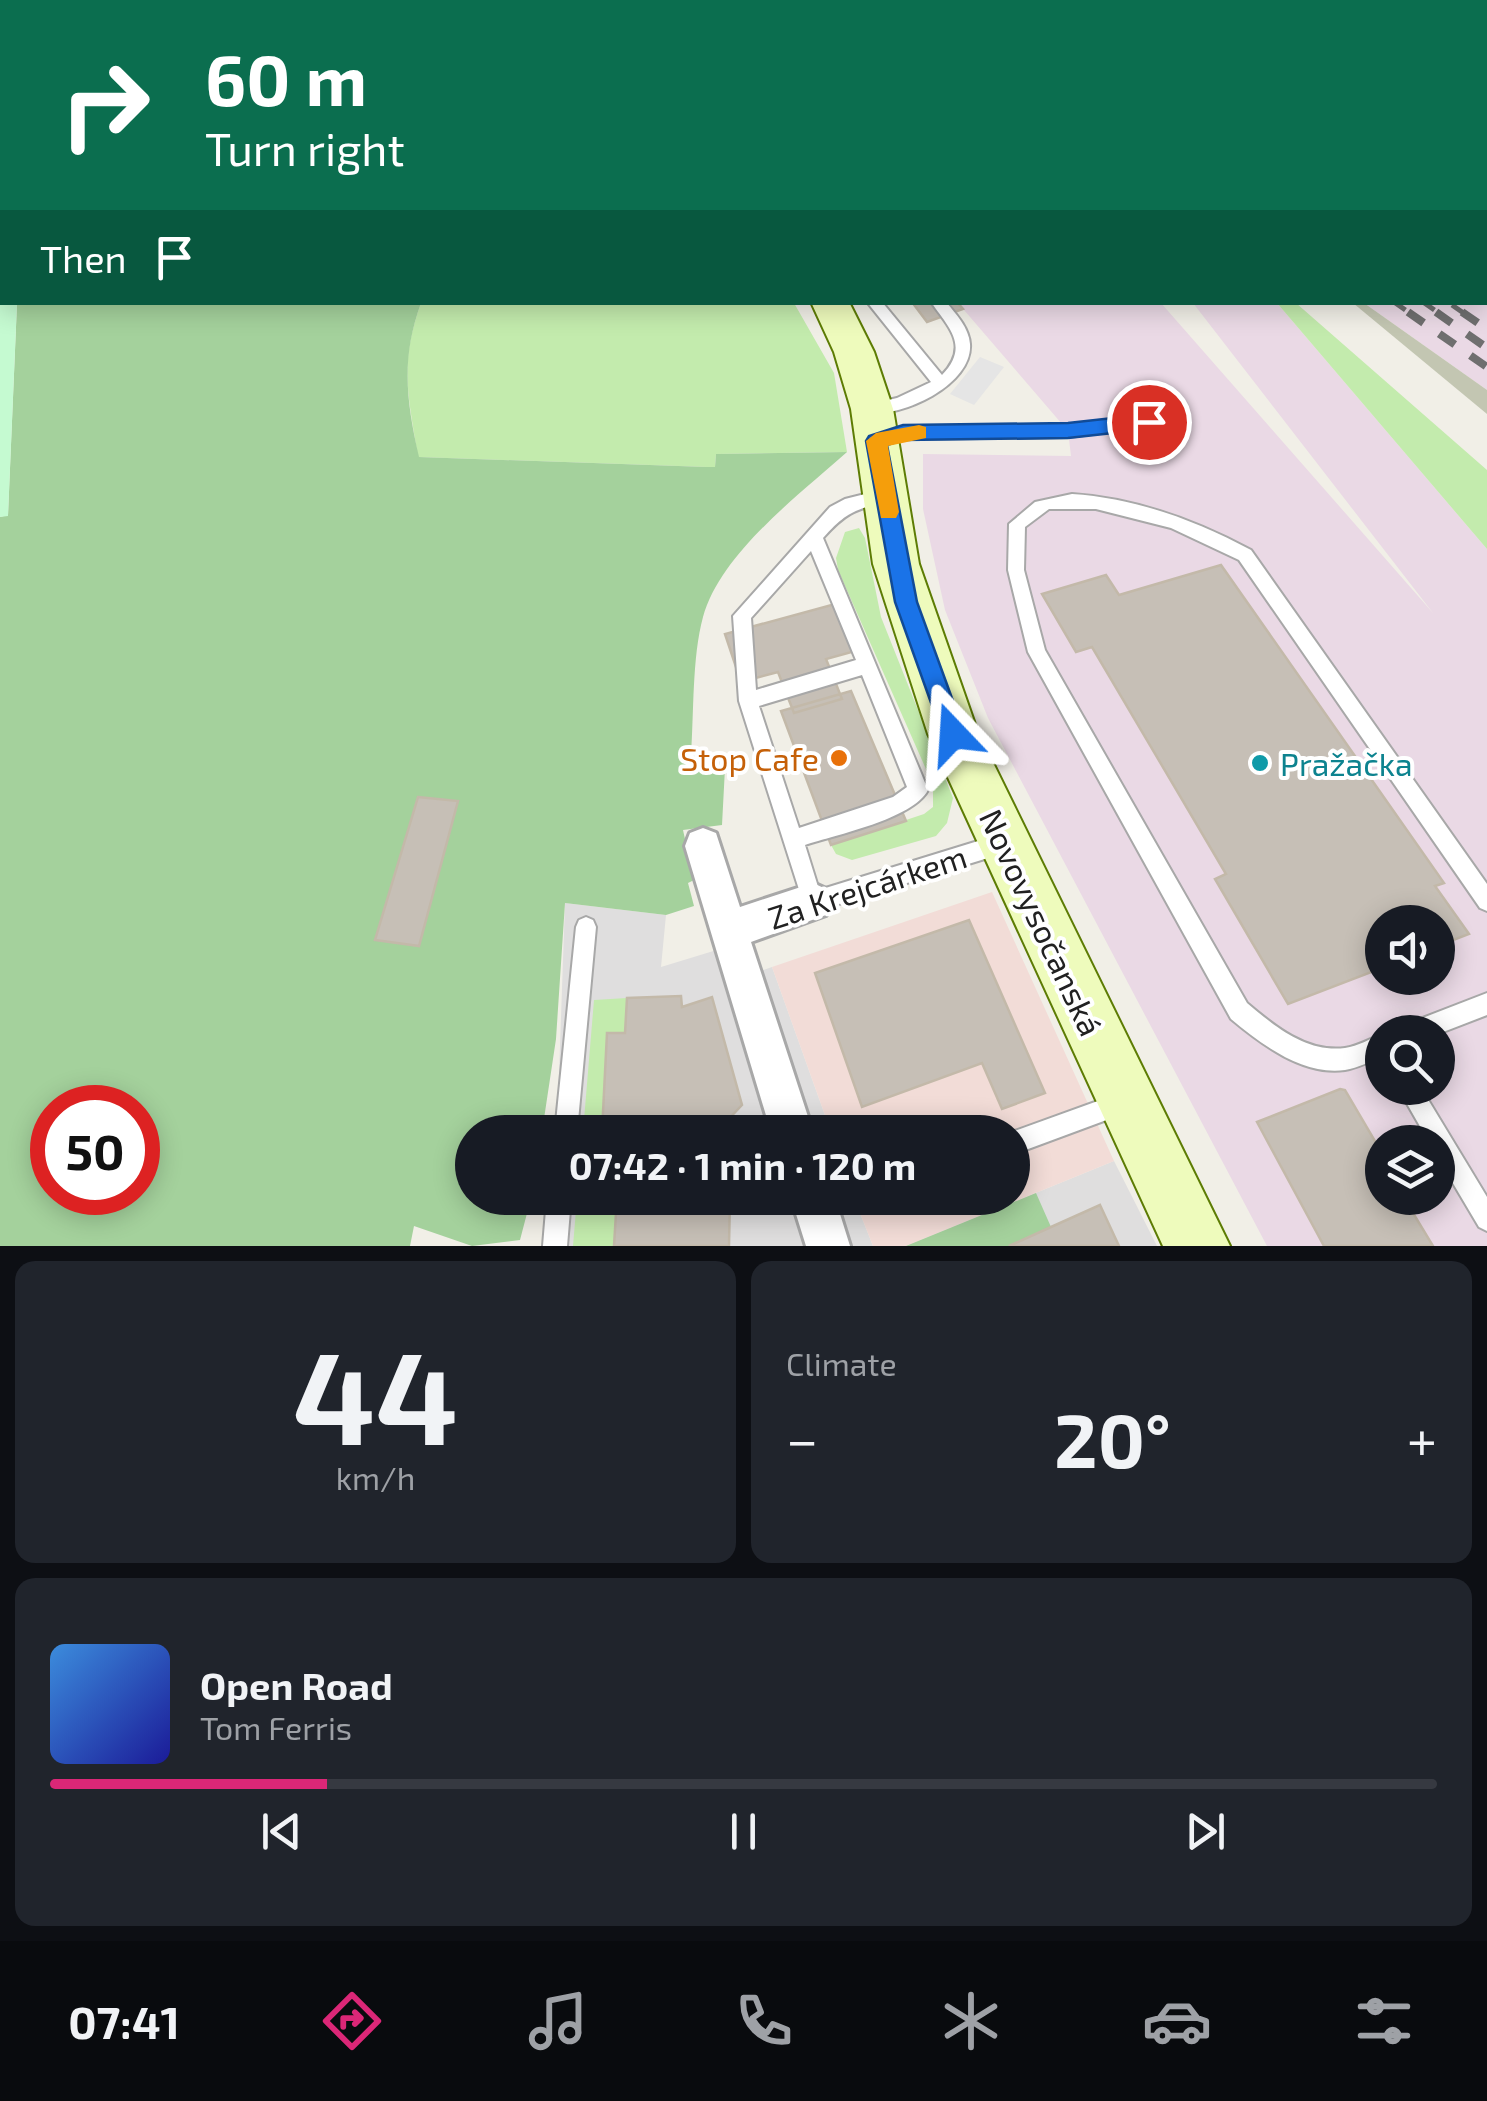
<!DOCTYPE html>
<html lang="en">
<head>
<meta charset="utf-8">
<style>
	:root { --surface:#171b24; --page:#20242c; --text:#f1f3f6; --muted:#9ea1a6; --line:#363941; --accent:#db2777 }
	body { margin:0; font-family:"Exo 2",sans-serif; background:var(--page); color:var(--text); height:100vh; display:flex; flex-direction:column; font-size:38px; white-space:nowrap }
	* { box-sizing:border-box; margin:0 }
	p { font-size:32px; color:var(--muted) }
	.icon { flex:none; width:55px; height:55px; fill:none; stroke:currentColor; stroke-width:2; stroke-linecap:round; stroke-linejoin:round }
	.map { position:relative; height:1246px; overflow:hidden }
	.side { display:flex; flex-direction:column; gap:15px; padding:15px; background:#0d0f14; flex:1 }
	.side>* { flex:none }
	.hud { position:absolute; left:0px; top:0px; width:1488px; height:305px; box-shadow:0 5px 25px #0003; background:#0b6e4f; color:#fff; overflow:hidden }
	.controls { position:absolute; left:1365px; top:905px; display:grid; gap:20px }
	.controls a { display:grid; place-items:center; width:90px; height:90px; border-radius:50%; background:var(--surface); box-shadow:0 5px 25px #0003; font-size:50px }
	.speed { position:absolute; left:30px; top:1085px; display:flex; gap:20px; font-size:50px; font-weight:700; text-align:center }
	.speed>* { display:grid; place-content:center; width:130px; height:130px; border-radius:50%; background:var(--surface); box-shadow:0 5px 25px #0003; line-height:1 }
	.speed .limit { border:15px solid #d22; background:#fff; color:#111 }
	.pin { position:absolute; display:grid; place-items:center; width:85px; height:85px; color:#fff; margin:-42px; border:5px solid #fff; border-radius:50%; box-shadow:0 2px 10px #0007 }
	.me { position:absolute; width:110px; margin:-55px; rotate:340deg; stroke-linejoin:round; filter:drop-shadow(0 0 8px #0008) }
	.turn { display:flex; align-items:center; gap:35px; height:210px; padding:0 40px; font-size:45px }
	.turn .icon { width:130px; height:130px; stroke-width:2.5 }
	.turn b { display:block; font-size:70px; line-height:85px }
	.then { display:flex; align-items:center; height:95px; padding:0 40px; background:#0003; gap:20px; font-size:38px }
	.big { font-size:75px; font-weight:700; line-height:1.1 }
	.side .card { flex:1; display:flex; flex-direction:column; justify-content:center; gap:15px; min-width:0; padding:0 35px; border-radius:20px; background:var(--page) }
	.side .dial { align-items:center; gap:0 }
	.dial b { font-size:130px; line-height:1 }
	.song { display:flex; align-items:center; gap:30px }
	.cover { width:120px; height:120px; border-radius:15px; background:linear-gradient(135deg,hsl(210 70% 55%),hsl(240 70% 35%)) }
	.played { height:10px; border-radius:5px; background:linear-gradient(90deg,var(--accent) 20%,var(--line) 20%) }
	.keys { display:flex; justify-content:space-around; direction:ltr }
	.heat { display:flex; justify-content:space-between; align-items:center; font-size:55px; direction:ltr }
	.side .tiles { flex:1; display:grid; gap:15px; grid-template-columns:1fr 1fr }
	.card:last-child { grid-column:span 2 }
	.trip { position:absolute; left:455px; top:1115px; width:575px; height:100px; border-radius:50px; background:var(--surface); box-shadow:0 5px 25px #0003; font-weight:700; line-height:100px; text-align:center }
	.tabs { display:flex; height:160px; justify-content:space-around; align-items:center; background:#090b0e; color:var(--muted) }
	.tabs .icon { width:70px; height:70px }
	.tabs .active { color:var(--accent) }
	.tabs b { font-size:45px; color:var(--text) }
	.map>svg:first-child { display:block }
</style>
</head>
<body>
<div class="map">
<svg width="1487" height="1246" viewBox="0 0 1487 1246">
	<rect width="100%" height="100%" fill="#f1efe7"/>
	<!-- residential -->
	<path fill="#dfdede" d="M565 903 666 915 661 967 720 949 738 979 772 967 831 1132H557Z
		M1114 1161 1157 1246H906Z
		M555 1198H854L873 1246H553Z"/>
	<!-- commercial -->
	<path fill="#f2dcd7" d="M992 892 1114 1161 906 1246H873L854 1198H1012V1132H831L772 967Z"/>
	<!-- industrial -->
	<path fill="#ead9e5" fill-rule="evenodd" d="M1000 0H1487V390L1364 303 1485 302V2Z
		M958 303H1161L1433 613 1193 303H1277L1487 549V1246H1267L988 718 945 610 923 509V454L1071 456 1068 431ZM1382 922H1438V978H1382ZM1382 1032H1438V1088H1382ZM1382 1142H1438V1198H1382Z"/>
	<!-- construction -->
	<path fill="#c3c6b2" d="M1353 303H1364L1487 390V414Z"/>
	<!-- grass -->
	<path fill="#c3ebad" d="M421 303H794L834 373 847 452 716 454 715 467H707L418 457C408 394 399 364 421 303Z
		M1277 303H1296L1487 470V549Z
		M859 528 865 538 881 617 953 798 947 823 936 836 852 860 836 854 831 845 924 814 933 807V785L838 570 836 558 845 532Z
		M627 998 625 1033H607L602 1132H583L594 1000Z
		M577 1198H598V1213H616L614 1246H573Z"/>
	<!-- forest -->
	<path fill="#a4d19c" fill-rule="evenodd" d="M0 0H577L578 1 2 2V34Z
		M17 303H421C401 358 406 400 419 457L707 467H715L716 454 847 452C799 495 721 553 703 617 692 657 694 713 691 755L725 768 722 825 683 830 694 880 688 883 694 906 666 915 565 903 556 1039 542 1132H472V1198H531L520 1240 472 1246 414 1226 410 1246H0V517L8 515ZM52 1108H138V1192H52Z
		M1036 1193 1051 1227 1009 1246H906Z"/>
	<!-- park -->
	<path fill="#c5fad1" d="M0 31 2 302 17 303 8 516 0 517Z"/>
	<!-- parking -->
	<path fill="#e5e5e5" d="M980 357 1004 367 974 405 950 394Z"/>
	<!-- building -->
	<path fill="#c6bfb6" stroke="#c3b9a9" stroke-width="2.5" d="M912 302H957L963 309 927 322Z
		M1221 565 1444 883 1435 886 1469 934 1438 946V922H1382V968L1288 1004 1215 879 1226 874 1092 647 1076 652 1042 594 1106 575 1119 595Z
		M839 603 859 650 826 659 842 699 794 713 778 672 741 682 725 634Z
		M851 691 906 821 831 845 781 711Z
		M418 797 458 801 419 946 375 940Z
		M969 920 1045 1093 1002 1109 982 1063 862 1107 815 973Z
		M681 996 682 1007 712 997 742 1105 723 1125V1132H602L607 1033H625L627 998Z
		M1340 1089 1345 1090 1382 1153V1198H1404L1433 1246H1324L1257 1122Z
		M598 1198H730L729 1246H614L616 1213H597Z
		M1100 1205 1119 1246H1009L1051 1227Z"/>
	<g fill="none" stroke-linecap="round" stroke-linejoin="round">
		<defs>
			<path id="lane" d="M715 0H726L728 2H716Z
				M1220 0H1231L1233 2H1221Z
				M1343 0H1366L1364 2H1342Z
				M1485 89 1487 90V98L1485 97Z
				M867 302H882L942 375C970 346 949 328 931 302H946C956 314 969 328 970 344 973 385 901 418 867 413L864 409 867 405 897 398 931 382Z
				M1149 416 1154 418 1157 422 1154 426 1069 437 903 439 877 447 869 441 871 437 903 427 1069 425Z
				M885 489 891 490 893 495 891 500C856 510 848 510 823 538L928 790C913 819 835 835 805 845L819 890 1004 833 1011 836 1014 843 1011 850 1004 853 813 912 806 909 803 902 739 701 733 616 830 507 845 499ZM811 551 856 660 756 690 751 618ZM862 675 907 787 893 797 799 828 759 706Z
				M1072 494C1135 498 1195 520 1251 550L1487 884V911L1480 908 1239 560 1171 528 1096 509H1049L1025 527 1024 570 1045 650 1247 1003C1274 1026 1307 1053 1345 1048 1358 1046 1370 1039 1382 1034V1056C1371 1061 1358 1068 1345 1070 1303 1076 1261 1044 1231 1019L1028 652 1008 570 1009 524 1035 502Z
				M586 917 593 920 596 927 577 1132H555L576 927 579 920Z
				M1487 993V1015L1438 1034 1404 1032 1407 1024Z
				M1398 1088H1421L1487 1197V1231L1479 1227 1438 1158V1142H1429Z
				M1120 1093 1128 1096 1131 1104 1128 1112 1012 1155V1132Z
				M547 1198H571L567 1246H543Z"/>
			<path id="street" d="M703 828 716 833 740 907 813 883 826 889 832 902 826 915 751 942 813 1132H771L685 846 690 833Z
				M791 1198H835L850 1246H806Z"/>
			<path id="secondary" d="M586 0H616L617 2H587Z
				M811 302H849L874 352 893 409 919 564 977 730 1230 1246H1163L928 734 873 564 851 409 834 352Z"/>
		</defs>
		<!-- lane casing -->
		<use href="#lane" stroke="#a8a8a8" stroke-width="4"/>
		<!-- street casing -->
		<use href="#street" stroke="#a8a8a8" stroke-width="6"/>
		<!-- secondary casing -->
		<use href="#secondary" stroke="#5d7c04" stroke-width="4"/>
		<!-- lane -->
		<use href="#lane" fill="#fff" fill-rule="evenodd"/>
		<!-- street -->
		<use href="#street" fill="#fff" fill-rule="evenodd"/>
		<!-- secondary -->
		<use href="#secondary" fill="#eefbbc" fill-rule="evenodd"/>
		<!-- rail-far1 -->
		<path stroke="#6f6f6f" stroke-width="5" stroke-dasharray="14 14" stroke-linecap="butt" d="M1394 302 1411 314
			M1423 302 1440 314
			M1452 305 1465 314"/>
		<!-- rail -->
		<path stroke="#6f6f6f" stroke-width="8" stroke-dasharray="19 19" stroke-linecap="butt" d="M1408 312 1487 367
			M1436 312 1487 348
			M1462 312 1487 329"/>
	</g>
	<!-- route -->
	<path fill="#1a73e8" stroke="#114b97" stroke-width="2.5" d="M1149 414 1159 422 1149 429 1068 438 903 440 887 445 917 602 965 734 962 742 953 745 945 742 895 602 866 441 869 436 903 425 1068 423Z"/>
	<!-- slow -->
	<path fill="#f59e0b" d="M919 425 926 427V438L888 446 899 512 896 518H881L866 441 876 433Z"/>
	<!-- markers -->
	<circle fill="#e8710a" stroke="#fff" stroke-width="4" cx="839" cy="758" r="10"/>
	<circle fill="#0f9aa8" stroke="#fff" stroke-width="4" cx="1260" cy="763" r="10"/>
	<g text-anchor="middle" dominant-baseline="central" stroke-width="8" stroke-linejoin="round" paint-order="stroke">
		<!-- food labels -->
		<g font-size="32" fill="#c56008" stroke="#fff" text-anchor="end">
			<text x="819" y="758">Stop Cafe</text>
		</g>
		<!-- culture labels -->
		<g font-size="32" fill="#0d838f" stroke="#fff" text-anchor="start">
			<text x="1280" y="763">Pražačka</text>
		</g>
		<!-- street labels -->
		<g font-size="32" fill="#212121" stroke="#fff">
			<text transform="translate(867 886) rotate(-18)">Za Krejcárkem</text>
			<text transform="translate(1042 922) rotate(65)">Novovysočanská</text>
		</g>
	</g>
</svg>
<div class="controls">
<a><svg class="icon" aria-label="sound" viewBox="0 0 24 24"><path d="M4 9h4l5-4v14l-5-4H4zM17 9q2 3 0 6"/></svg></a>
<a><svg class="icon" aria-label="search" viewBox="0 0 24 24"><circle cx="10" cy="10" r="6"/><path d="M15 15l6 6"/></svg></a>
<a><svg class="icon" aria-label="layers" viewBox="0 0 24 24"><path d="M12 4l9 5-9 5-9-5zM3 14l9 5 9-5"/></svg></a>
</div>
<div class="speed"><div class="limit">50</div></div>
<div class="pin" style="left:1149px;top:422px;background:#d93025"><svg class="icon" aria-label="arrive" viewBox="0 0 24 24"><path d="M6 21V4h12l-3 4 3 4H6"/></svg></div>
<svg class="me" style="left:953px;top:734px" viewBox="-20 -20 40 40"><path d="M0-17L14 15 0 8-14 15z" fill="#1a73e8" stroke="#fff" stroke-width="4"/></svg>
<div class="trip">07:42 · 1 min · 120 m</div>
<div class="hud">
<div class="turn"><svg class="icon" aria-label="right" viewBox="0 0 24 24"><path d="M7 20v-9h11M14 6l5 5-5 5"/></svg><div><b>60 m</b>Turn right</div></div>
<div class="then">Then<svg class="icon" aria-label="arrive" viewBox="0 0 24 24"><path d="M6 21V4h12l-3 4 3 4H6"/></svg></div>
</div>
</div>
<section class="side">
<div class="tiles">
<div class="card dial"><b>44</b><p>km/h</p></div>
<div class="card"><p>Climate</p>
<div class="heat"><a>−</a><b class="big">20°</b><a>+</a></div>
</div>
<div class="card">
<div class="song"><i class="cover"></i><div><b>Open Road</b><p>Tom Ferris</p></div></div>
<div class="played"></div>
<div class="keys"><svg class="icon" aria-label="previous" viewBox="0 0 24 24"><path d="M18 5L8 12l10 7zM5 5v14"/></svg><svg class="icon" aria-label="pause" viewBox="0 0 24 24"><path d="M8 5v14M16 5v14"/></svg><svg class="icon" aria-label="next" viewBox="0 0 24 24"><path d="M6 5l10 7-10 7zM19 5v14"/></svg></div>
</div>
</div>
</section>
<nav class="tabs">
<b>07:41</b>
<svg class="icon active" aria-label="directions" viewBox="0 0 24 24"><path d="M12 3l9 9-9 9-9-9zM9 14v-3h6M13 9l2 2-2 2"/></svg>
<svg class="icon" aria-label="music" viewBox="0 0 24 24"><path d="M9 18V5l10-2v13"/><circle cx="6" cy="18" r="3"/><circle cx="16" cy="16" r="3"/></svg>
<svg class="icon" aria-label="phone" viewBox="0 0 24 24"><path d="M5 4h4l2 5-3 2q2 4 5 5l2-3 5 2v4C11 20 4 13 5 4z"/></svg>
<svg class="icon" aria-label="climate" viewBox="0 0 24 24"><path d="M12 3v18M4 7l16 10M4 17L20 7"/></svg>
<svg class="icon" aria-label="car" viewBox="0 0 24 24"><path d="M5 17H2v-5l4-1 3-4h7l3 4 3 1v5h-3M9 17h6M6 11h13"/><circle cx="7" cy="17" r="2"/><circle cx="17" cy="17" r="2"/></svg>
<svg class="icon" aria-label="filters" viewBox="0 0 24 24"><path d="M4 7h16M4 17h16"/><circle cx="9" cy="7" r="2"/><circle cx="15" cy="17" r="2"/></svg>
</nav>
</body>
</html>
